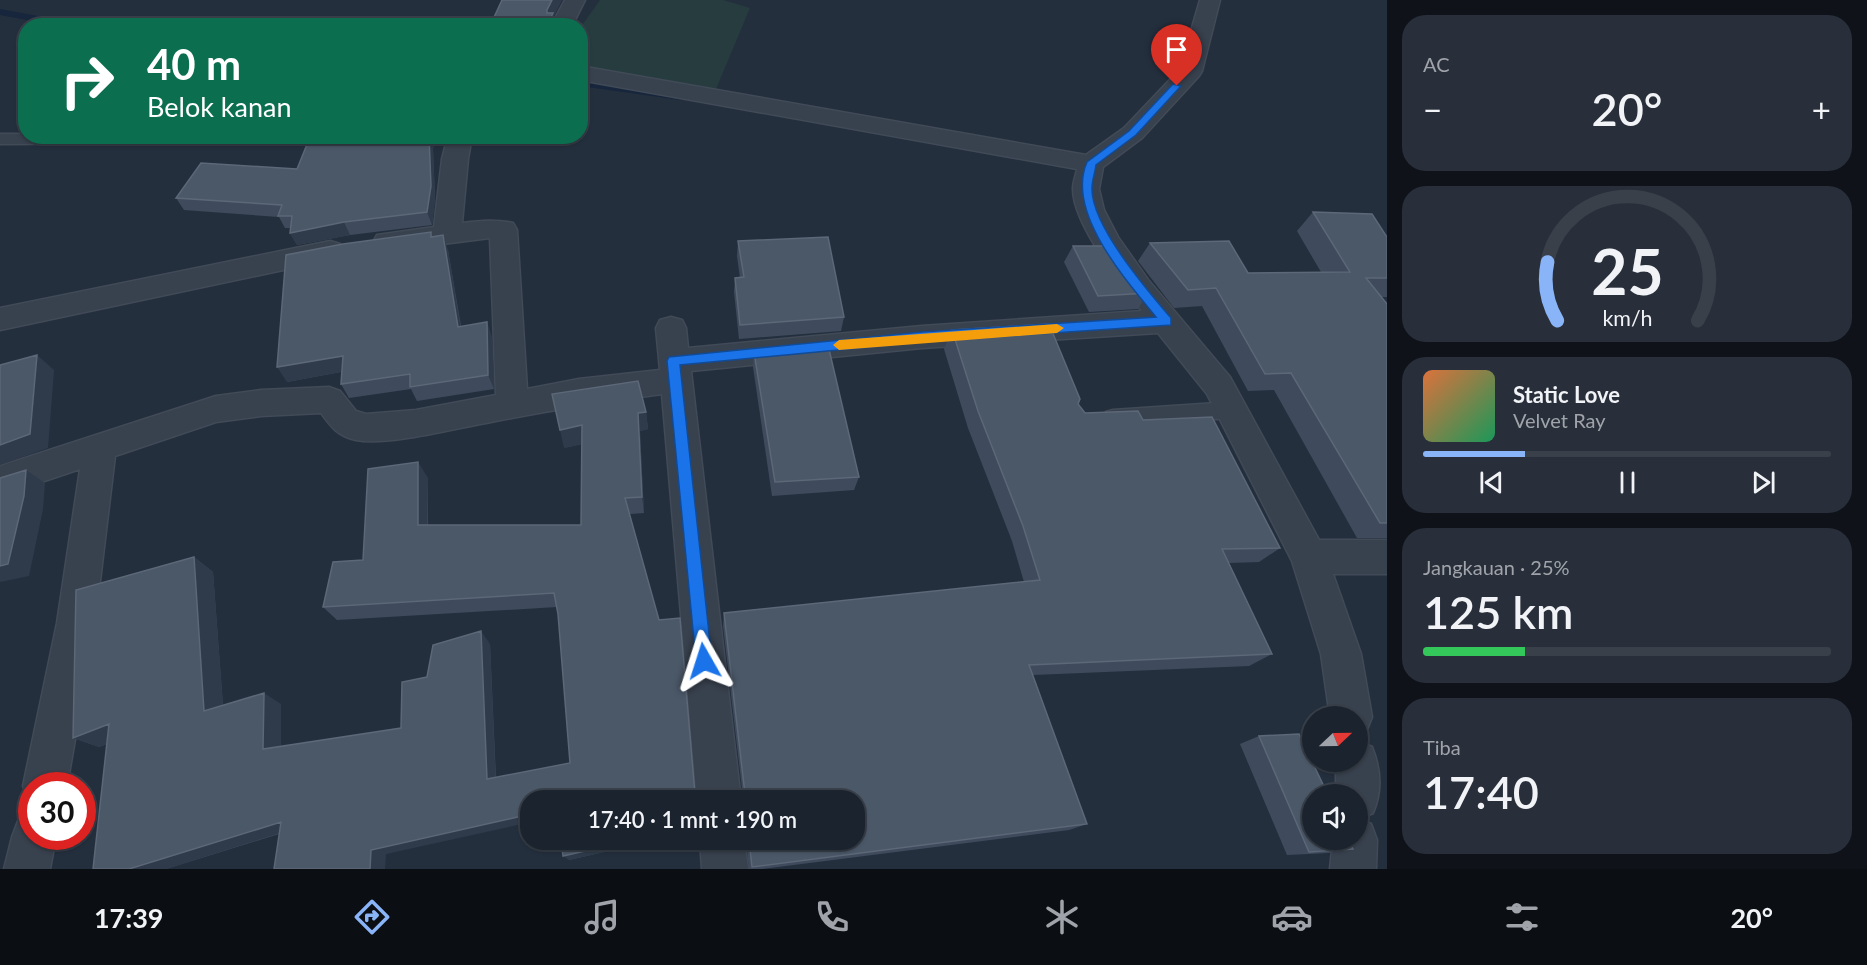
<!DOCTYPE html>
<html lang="id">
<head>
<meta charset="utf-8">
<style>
	:root { --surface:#1b232e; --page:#282f3a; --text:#f1f3f6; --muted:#a0a4aa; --line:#39404a; --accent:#8ab4f8 }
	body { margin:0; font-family:Lato,sans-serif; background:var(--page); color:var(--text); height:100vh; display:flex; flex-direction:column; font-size:22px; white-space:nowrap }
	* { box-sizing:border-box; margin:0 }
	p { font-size:20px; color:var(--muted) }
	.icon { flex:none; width:33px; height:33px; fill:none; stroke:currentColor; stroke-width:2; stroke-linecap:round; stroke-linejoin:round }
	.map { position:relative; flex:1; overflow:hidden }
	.drawer { display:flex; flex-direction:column; gap:15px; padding:15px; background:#0f1319; width:480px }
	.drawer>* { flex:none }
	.banner { position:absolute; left:18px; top:18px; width:570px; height:126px; border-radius:24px; box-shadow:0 2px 4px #0004,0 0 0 2px var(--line); background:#0b6e4f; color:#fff; overflow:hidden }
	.needle { width:39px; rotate:68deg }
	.controls { position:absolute; left:1302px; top:706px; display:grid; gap:12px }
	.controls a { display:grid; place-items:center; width:66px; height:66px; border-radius:50%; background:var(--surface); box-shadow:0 2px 4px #0004,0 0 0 2px var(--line); font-size:30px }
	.speed { position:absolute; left:18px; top:772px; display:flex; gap:12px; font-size:30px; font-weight:700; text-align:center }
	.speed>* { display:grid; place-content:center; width:78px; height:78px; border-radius:50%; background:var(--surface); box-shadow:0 2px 4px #0004,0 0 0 2px var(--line); line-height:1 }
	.speed .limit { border:9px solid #d22; background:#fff; color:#111 }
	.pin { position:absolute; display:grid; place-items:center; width:51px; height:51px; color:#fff; margin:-62px -26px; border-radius:50% 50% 50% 0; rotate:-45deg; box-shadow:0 0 6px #0007 }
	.pin .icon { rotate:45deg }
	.me { position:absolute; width:66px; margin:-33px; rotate:354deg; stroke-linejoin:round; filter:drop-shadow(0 0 4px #0008) }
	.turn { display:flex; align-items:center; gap:21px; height:126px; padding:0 30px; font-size:27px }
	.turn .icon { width:78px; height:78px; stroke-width:2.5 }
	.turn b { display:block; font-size:42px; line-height:51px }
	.big { font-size:45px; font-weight:600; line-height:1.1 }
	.drawer .tile { flex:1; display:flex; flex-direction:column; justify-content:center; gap:9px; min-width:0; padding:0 21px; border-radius:24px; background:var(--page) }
	.drawer .dial { align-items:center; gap:0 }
	.dial svg { height:156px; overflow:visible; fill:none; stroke:var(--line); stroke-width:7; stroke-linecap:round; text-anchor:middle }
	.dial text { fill:var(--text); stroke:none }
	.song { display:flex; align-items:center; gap:18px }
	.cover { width:72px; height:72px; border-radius:9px; background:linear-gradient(135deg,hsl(20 70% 55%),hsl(150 70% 35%)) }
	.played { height:6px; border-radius:3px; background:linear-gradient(90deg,var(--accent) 25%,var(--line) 25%) }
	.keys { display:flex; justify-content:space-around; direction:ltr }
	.heat { display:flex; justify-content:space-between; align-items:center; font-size:33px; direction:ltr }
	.charge { height:9px; border-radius:4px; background:linear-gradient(90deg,#34c759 25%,var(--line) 0) }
	.trip { position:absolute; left:520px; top:790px; width:345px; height:60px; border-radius:24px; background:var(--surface); box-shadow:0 2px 4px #0004,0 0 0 2px var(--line); font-weight:600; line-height:60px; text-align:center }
	.dock { display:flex; height:96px; justify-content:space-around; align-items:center; background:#0b0e12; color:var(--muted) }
	.dock .icon { width:42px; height:42px }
	.dock .current { color:var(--accent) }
	.dock b { font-size:27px; color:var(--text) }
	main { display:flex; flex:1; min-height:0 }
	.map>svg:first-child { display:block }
</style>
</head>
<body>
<main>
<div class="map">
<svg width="1387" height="869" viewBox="0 0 1387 869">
	<rect width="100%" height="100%" fill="#242f3e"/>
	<!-- green -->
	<path fill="#263c3f" d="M600 0H723L750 8 716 89 581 68V27Z"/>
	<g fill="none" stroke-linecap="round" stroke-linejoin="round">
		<!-- stream -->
		<path fill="#17263c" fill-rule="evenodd" d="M0 9 76 23 80 26H58L0 15Z
			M580 80 680 94 685 97 680 100 580 86Z"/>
		<defs>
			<path id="service" d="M0 134H26V136L346 137 338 142 0 144Z
				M1232 402 1239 404 1242 410 1239 416 1232 418 1113 426 1106 424 1103 418 1106 412 1113 410Z"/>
			<path id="minor" d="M565 0H585L572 26H551Z
				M1200 0H1220L1202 71 1199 76 1142 138 1103 167 1099 189 1104 210 1118 237 1149 281 1230 377 1319 540H1387V574H1333L1361 654 1372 717 1366 732 1358 735V717H1330L1321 654 1292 561 1207 394 1158 333 922 348 691 371 741 801H697L662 394C603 402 545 411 486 423 452 429 388 446 356 440 338 436 331 427 321 413L261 416 216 422 115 456 95 623 67 786H32V802L30 801 23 786 57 623 80 469 0 496V466L216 396 261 390 329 387 340 391 356 411 366 414 416 410 496 395 490 238 387 251 377 249 373 242 377 235 434 227 442 159 448 136H472L468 159 462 223C479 221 495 219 513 223L517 230 527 389 579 379 660 370 656 328 660 320 671 317 682 320 686 328 688 348 922 326 1142 311C1121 285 1072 222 1073 188 1073 182 1076 175 1077 169L580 80V66L1086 155 1124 128 1180 69Z
				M330 241 340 244 344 251 340 258 0 330V308Z
				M1358 741 1372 747C1381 769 1382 792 1373 813L1359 819 1371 824 1377 840 1376 869H1330L1333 840H1358V795H1336V762H1358Z
				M32 816V837H56L50 869H4L12 837 18 821Z
				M700 840H744L748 869H702Z"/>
		</defs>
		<!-- service casing -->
		<use href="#service" stroke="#414a57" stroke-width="3"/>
		<!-- minor casing -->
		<use href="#minor" stroke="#414a57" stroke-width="3"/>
		<!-- service -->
		<use href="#service" fill="#38414e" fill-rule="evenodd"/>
		<!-- minor -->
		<use href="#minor" fill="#38414e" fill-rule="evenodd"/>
	</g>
	<!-- wall -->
	<path fill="#3f4b5c" d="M433 149 435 199 432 225 350 235 297 245 290 233 291 228H285L279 217 184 210 176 198 297 169Z
		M1313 212 1387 237V297H1381L1387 304V538H1357L1274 390 1248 391 1202 306 1174 308 1138 261 1150 243 1248 273 1321 272 1297 231Z
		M433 236 448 250 461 326 492 337 494 389 417 401 411 389 349 398 341 384V372L287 382Z
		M738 241 844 317 841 331 739 339 734 292 735 278H740L737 256Z
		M1073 246 1148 293 1138 309 1089 312 1064 262Z
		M952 330 1078 404 1085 413 1143 420 1280 548 1259 562 1228 563 1272 654 1249 666 1033 675 1087 824 1069 830 762 869H749L746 840H855L531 801 386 854 279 834 166 869 107 744 99 747 73 738 194 557 213 572 223 705 281 704V747L401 728 427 677 490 644 496 778 570 763 558 614 557 607 337 620 323 607 363 560 428 478V525H581L582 444 564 448 646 412 648 429 640 431 644 513 630 514 695 794 697 797H743L723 626 724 613 1024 582 1012 541 968 428 944 349Z
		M754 352 859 477 854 490 772 496 753 367Z
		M1259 736 1353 849 1329 853 1287 855 1240 744Z
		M561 840H698L641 849 639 844 569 860Z"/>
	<!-- shaded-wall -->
	<path fill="#2f3b4b" d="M552 0H562L554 16 555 26H547V10Z
		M440 136 433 149 435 199 432 225 427 212 429 137Z
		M344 222 350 235 297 245 290 233Z
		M443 235 448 250 463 342 458 327Z
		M487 322 492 337 494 389 488 375Z
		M37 355 54 370 48 448 0 465V445Z
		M343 356 351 370 287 382 277 367Z
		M646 412 648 429 640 431 644 513 642 497 638 413Z
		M582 425 586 443 564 448 560 430Z
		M418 462 428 478 427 541 418 525Z
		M26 470 45 483 43 509 29 576 0 582V566Z
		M194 557 213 572 224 720 204 711Z
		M481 631 490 644 496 787 487 779Z
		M264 693 281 704V758L263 749Z
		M109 724 133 734 99 747 73 738Z
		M531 814V822L386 854 385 869H370L371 850Z
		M281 822 299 827 166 869H129Z
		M633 840H639L641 844 569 860 563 856Z"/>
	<!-- building -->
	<path fill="#4b5868" stroke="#5c6777" stroke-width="1.5" d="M502 0H552L547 10V13H553L547 26H490Z
		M429 136 431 186 427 212 344 222 290 233 292 216H278L282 205 176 198 201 163 297 169 310 137Z
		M1313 212 1372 214 1387 237V278H1366L1387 304V523H1380L1291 373 1265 374 1216 288 1188 290 1150 243 1229 241 1248 273 1350 272Z
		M431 232V237L443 235 458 327 487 322 488 375 410 387V374L341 384 343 356 277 367 286 255 343 244Z
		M828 237 844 317 740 325 735 278 744 277 738 241Z
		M1073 246H1112L1148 293 1098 296Z
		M1049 324 1080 399 1078 404 1085 413 1138 411 1143 420 1212 417 1280 548 1222 549 1272 654 1029 665 1087 824 752 867 749 840H855V801H531V814L371 850 370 869H274L281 822 129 869H93L109 724 73 738 76 590 194 557 204 711 264 693 263 749 401 728 402 682 427 677 433 645 481 631 487 779 570 763 558 614 554 593 323 607 333 562 363 560 368 469 418 462V525H581L582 425 560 430 552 394 638 381 646 412 638 413 642 497 625 498 659 620 680 618 695 794 697 797H743L745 794 724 613 1040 580 1023 526 978 411 952 330Z
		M828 345 859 477 775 482 754 352Z
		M37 355 30 434 0 445V365Z
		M26 470 24 496 8 564 0 566V478Z
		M1299 734 1328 795H1312V840H1349L1353 849 1309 852 1259 736Z
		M561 840H633L563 856Z
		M638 840H668L639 844Z"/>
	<!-- route -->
	<path fill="#1a73e8" stroke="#114b97" stroke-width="1.5" d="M1173 84 1181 86 1136 135 1096 165C1095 173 1092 181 1092 188 1091 225 1147 290 1171 318V325L922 342 680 365 712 661 710 666 704 669 698 666 696 661 667 361 669 357 922 332 1156 317C1126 280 1065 212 1087 162L1129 131Z"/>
	<!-- slow -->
	<path fill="#f59e0b" d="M1057 324 1064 328 1057 333 839 350 833 345 839 340Z"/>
</svg>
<div class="controls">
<a><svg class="needle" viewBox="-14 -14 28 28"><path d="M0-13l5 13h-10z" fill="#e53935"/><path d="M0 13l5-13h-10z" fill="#a0a4aa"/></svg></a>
<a><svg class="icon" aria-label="sound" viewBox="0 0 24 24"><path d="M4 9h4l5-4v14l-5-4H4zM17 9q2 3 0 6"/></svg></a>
</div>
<div class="speed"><div class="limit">30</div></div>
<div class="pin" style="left:1177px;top:86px;background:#d93025"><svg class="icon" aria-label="arrive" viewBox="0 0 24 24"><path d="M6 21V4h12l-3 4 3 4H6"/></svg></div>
<svg class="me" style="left:704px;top:661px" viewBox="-20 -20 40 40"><path d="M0-17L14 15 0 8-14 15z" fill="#1a73e8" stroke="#fff" stroke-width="4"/></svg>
<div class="trip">17:40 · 1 mnt · 190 m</div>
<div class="banner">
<div class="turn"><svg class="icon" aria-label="right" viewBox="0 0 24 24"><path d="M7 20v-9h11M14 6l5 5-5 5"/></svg><div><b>40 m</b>Belok kanan</div></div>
</div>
</div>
<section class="drawer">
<div class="tile"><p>AC</p>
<div class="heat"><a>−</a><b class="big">20°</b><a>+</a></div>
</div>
<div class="tile dial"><svg viewBox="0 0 100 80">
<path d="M14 69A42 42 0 1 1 86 69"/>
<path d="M14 69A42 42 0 0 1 9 39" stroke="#8ab4f8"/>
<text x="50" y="56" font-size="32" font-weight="700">25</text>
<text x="50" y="72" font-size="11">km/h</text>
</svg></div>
<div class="tile">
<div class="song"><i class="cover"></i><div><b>Static Love</b><p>Velvet Ray</p></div></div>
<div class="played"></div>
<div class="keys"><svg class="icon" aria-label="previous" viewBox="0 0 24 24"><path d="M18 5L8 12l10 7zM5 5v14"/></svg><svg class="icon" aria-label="pause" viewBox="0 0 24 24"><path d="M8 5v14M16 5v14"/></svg><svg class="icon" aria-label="next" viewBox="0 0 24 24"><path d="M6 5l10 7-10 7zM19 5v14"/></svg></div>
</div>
<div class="tile"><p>Jangkauan · 25%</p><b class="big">125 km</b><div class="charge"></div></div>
<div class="tile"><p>Tiba</p><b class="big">17:40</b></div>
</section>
</main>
<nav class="dock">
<b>17:39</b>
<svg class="icon current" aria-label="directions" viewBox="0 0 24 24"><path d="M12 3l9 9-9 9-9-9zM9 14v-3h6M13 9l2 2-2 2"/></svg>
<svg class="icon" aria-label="music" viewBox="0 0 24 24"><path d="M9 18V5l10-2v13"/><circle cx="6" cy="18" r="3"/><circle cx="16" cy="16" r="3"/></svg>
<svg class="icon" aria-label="phone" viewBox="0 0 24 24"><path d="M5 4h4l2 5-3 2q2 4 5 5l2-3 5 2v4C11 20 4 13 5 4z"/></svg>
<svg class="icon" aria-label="climate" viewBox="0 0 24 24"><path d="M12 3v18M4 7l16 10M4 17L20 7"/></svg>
<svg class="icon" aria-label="car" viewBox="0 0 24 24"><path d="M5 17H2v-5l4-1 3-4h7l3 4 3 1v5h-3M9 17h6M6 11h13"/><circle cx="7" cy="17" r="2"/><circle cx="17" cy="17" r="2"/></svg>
<svg class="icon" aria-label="filters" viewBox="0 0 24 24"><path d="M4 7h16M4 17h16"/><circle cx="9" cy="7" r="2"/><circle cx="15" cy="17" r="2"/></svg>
<b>20°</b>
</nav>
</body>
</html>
